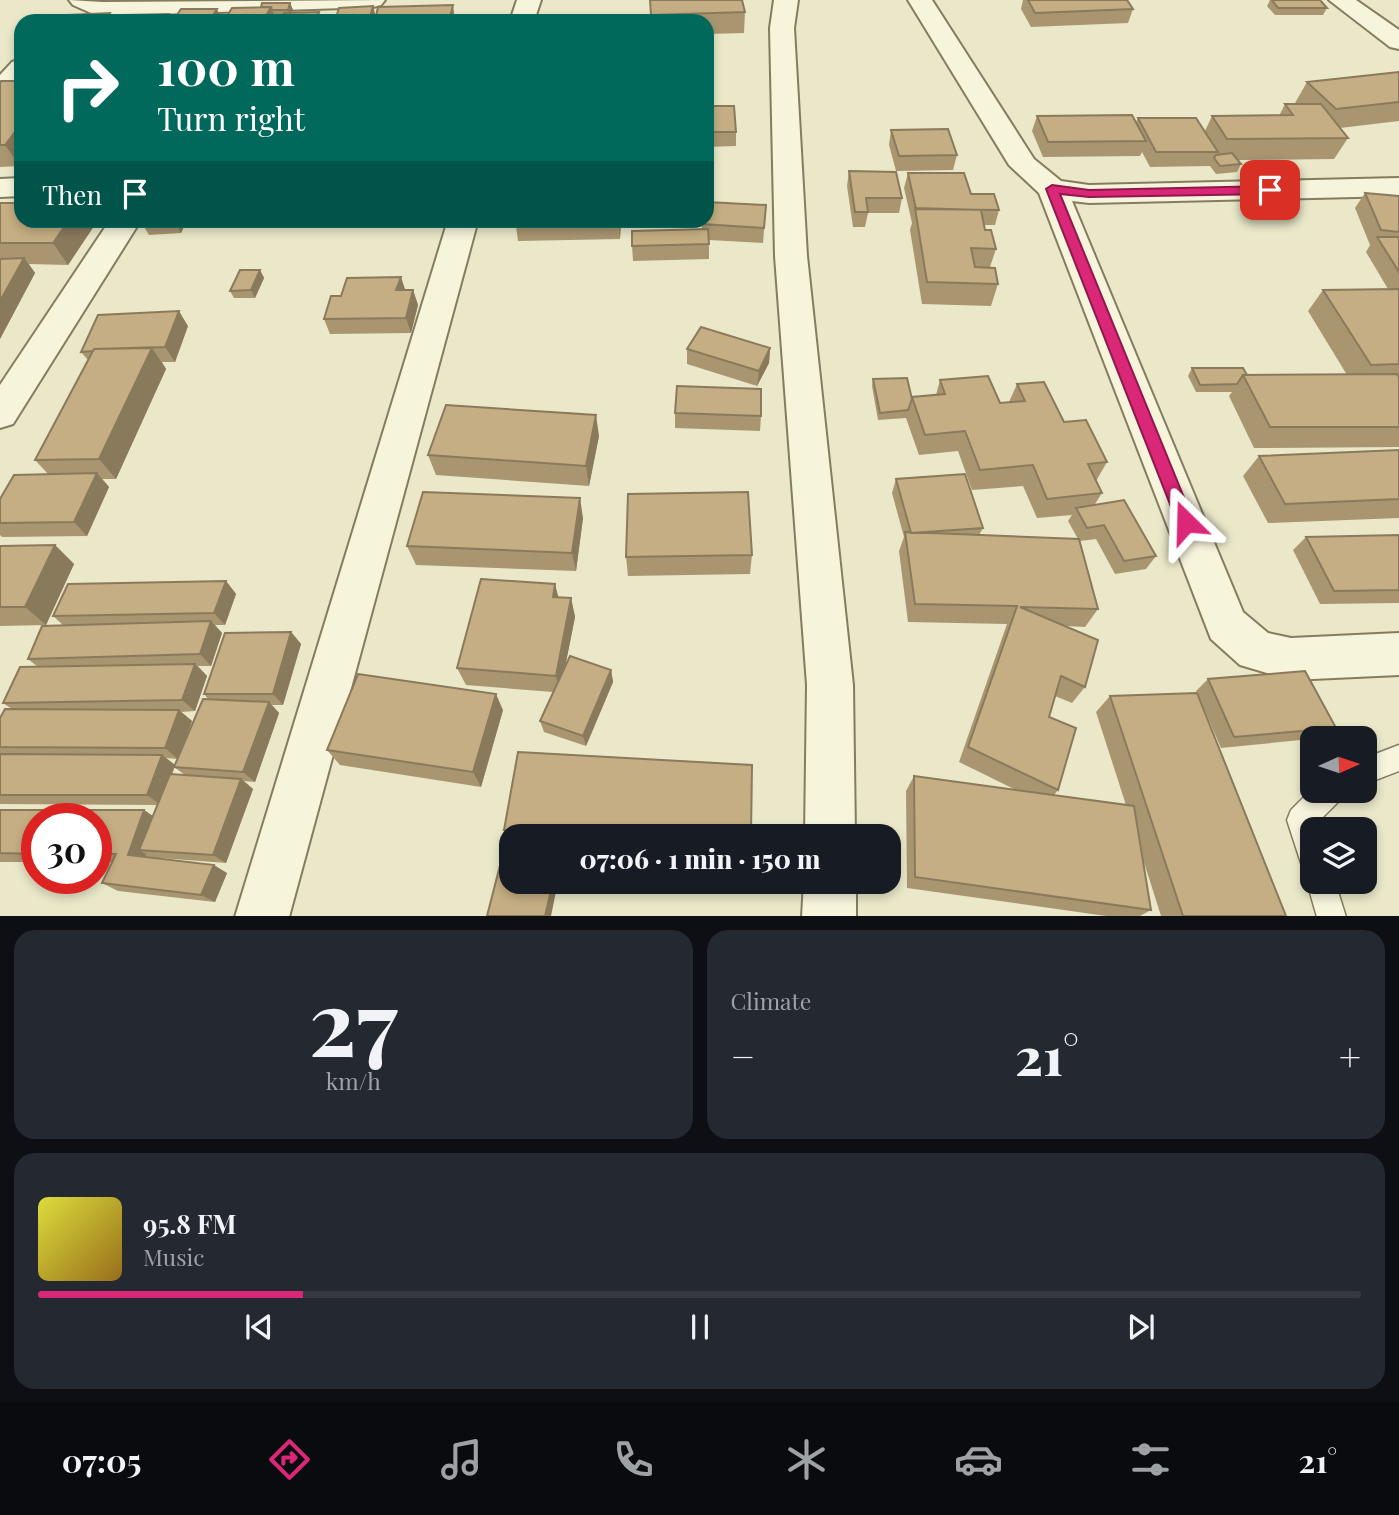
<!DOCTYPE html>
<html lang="en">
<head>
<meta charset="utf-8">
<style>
	:root { --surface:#171b24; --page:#242831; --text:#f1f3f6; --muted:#9ea1a6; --line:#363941; --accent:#db2777 }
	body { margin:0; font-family:"Playfair Display",serif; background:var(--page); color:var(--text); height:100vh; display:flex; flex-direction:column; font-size:26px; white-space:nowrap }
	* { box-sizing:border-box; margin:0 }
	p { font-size:23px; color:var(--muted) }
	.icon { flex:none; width:38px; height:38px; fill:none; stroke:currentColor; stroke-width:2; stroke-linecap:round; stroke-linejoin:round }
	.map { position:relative; height:916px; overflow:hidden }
	.side { display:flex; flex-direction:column; gap:14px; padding:14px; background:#0d0f14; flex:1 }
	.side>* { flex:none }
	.banner { position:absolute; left:14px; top:14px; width:700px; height:214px; border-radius:21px; box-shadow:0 4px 10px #0003; background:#00695c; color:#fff; overflow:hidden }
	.needle { width:46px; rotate:87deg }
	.buttons { position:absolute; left:1300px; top:726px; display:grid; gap:14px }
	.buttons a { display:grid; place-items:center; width:77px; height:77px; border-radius:14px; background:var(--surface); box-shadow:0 4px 10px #0003; font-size:35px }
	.speed { position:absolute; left:21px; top:803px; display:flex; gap:14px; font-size:35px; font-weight:700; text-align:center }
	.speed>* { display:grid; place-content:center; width:91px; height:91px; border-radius:50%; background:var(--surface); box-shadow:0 4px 10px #0003; line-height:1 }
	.speed .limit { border:10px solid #d22; background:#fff; color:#111 }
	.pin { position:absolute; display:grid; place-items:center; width:60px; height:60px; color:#fff; margin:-30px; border-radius:14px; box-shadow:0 4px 10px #0006 }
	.me { position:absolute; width:77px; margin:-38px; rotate:338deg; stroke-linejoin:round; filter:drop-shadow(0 0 5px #0008) }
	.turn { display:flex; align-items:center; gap:24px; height:147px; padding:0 28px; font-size:32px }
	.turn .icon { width:91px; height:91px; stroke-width:2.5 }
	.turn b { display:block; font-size:49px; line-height:60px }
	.then { display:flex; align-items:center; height:66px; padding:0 28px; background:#0003; gap:14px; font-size:26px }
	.big { font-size:52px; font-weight:800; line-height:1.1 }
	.side .card { flex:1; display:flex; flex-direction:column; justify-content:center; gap:10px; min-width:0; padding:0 24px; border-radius:21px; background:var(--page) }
	.side .dial { align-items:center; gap:0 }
	.dial b { font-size:91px; line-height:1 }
	.song { display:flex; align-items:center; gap:21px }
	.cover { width:84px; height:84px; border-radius:10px; background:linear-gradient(135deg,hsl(60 70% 55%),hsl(40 70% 35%)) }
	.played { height:7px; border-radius:4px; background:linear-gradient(90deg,var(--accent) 20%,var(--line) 20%) }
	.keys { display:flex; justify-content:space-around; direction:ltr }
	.heat { display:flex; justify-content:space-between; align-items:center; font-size:38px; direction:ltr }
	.side .tiles { flex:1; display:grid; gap:14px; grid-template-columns:1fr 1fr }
	.card:last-child { grid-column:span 2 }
	.trip { position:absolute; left:499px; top:824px; width:402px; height:70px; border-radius:21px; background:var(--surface); box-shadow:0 4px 10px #0003; font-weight:800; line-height:70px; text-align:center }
	.dock { display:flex; height:112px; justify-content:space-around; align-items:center; background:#090b0e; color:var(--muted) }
	.dock .icon { width:49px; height:49px }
	.dock .current { color:var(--accent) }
	.dock b { font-size:32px; color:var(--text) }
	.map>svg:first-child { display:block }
</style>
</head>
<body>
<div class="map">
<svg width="1399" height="917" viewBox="0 0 1399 917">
	<rect width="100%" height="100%" fill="#eae8c9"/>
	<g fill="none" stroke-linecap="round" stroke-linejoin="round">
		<defs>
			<path id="lane" d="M1399 745V771L1365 784V758Z
				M1312 789 1342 791 1339 801 1316 824 1318 830H1312V870L1302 866 1287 820 1291 810Z
				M1312 871V882H1335L1346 917H1317L1307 882Z"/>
			<path id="street" d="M69 0 102 2 385 0 381 5 373 7 98 16 73 5Z
				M517 0H541L534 21H510Z
				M774 0H798L794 28 807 256 853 685 855 836H805L807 685 775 256 770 28Z
				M908 0H932L1034 159 1061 181 1089 185 1399 178V196L1089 203 1072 201 1243 612 1268 633 1291 638 1399 633V675L1291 680 1240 665 1211 639 1039 193 1009 165Z
				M1329 0H1356L1399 30V49L1390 47Z
				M21 59C21 78 21 95 0 100V75L12 62Z
				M21 178V196L0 197V179Z
				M110 220H141L13 424 0 428V385Z
				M448 220H478L289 917H235Z
				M804 882H856V917H802Z"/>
		</defs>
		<!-- lane casing -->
		<use href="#lane" stroke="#857c5f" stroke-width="3"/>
		<!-- street casing -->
		<use href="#street" stroke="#857c5f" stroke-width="4"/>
		<!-- lane -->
		<use href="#lane" fill="#f6f4db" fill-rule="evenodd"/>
		<!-- street -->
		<use href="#street" fill="#f6f4db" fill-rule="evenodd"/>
	</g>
	<!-- wall -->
	<path fill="#a99671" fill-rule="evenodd" d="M650 0 745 12 744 33 707 34V21H651Z
		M1023 0H1127L1133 9 1128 23 1031 27 1021 9Z
		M1270 0H1320L1327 8 1323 15H1275L1267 6Z
		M290 3 293 10 292 13 281 17H274L261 7Z
		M1399 72V121L1340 128 1348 138 1334 159 1238 160 1241 164 1237 172 1216 174 1210 166 1150 167 1142 152 1140 156 1043 157 1032 131 1037 116 1136 122 1138 118 1205 131 1212 116H1279L1285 104H1296L1295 103 1307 82Z
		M21 81V165L20 166 0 167V83Z
		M707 106 736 132V146L707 147Z
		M891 130 957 155 953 170 896 171 889 145Z
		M849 171 902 198 899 213H868L865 227H853L847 186Z
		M908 173 971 194 999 210 995 225H984L985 230 996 249 990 267 998 284 991 306 922 304 910 230 912 223 904 188Z
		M1365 193 1399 196V447L1254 448 1229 396 1232 392H1196L1188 376 1192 368 1247 375H1347L1308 311 1323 290 1388 289 1366 252 1370 245 1355 208Z
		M0 203 21 220H98L68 265 29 264 35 273 0 339Z
		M766 205 763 243 709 240V259L633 261 632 246 702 229V220Z
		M140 220H187L181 233 149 235Z
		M508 220H621L620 239 518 241 516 226H509Z
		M260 270 264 278 255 298H234L230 291Z
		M405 290H413L418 305 411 333 330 334 324 319 341 296Z
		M188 326 175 362H162L166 369 116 479H102L109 487 87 536 2 537 0 535V499L48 474 35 460 88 360 81 352Z
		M770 348 769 363 757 386 687 364V349Z
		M873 379 912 399V397L936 395 940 380 1000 403 1009 402 1017 384 1064 422 1107 462 1096 481 1102 493 1095 504 1156 556 1146 569 1115 574 1096 539 1080 541 1098 609 1085 627 1066 626 1085 687 1072 703 1055 696 1049 717 1058 790 1054 795 1126 805 1096 712 1110 696 1197 693 1196 691 1208 679 1336 728 1321 738 1221 748 1198 695 1286 916H1161L1142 856 1151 910 1140 916H1106L907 888 906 791 914 776 1016 790 959 762 1007 624 908 622 899 551 904 537 892 493 896 479 983 528 979 535 1078 539 1068 521 1072 515 1037 518 1023 486 972 490 958 451 919 455 906 418 878 420 872 386Z
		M675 413 761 416 760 431 675 428Z
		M599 436 589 486 436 475 428 455Z
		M1399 450V518L1268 523 1243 476 1259 456Z
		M583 518 576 571 416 565 407 546Z
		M1399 535V603L1320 604 1293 550 1306 537Z
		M55 545 74 564 46 625 0 626V546Z
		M752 555 750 574 628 576 626 557Z
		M226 581 236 594 225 625H215L222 633 211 666H198L207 676 195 711 181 712 192 721 180 755 208 699 204 694 291 632 301 644 283 705H272L279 713 255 782 244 781 253 789 226 863 160 858 227 873 215 902 118 891 102 883 112 862H96V819H37V862H0V810H144L153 816 158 805 0 804V718L12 709 3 703 38 667 28 659 63 625 53 616ZM166 758 178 759 174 767 185 775H172L175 765Z
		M558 597 571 598 575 617 565 666 611 670 613 682 586 746 544 732 540 721 553 692 466 685 457 668Z
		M503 710 481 787 340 765 327 750Z
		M504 830 751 836H511V842Z"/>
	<!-- shaded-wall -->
	<path fill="#8a7a5c" d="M290 3 293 10 290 17 288 10Z
		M453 5 455 21H449Z
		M373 6 377 21H369Z
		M271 7 276 21H263Z
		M217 9 222 21H209Z
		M319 12 322 21H315Z
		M110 13 114 21H105Z
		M169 14 172 21H164Z
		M21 124V165L20 166 5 145Z
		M69 220H98L68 265 53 243Z
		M174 220H187L181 233Z
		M619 220H621L620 239 619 224Z
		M24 258 35 273 0 339V301Z
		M260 270 264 278 255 298 251 290Z
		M401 277 406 292 396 290Z
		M413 290 418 305 411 333 406 318Z
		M179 311 188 326 175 362 165 347Z
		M152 348 166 369 116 479 99 459Z
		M770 348 769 363 757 386 759 371Z
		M596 415 599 436 589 486 586 466Z
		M97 473 109 487 87 536 74 522Z
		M580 498 583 518 576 571 572 553Z
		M55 545 74 564 46 625 25 607Z
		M226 581 236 594 225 625 214 613Z
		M555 584 560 603 553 597Z
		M571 598 575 617 560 693 556 676Z
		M211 621 222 633 211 666 200 654Z
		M291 632 301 644 283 705 273 694Z
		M195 664 207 676 195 711 182 700Z
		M611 670 613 682 586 746 583 736Z
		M496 694 503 710 481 787 473 772Z
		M269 702 279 713 255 782 243 772Z
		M179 710 192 721 178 759 165 748Z
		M162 755 175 765 161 805 147 795Z
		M241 779 253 789 226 863 213 855Z
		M144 810 158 820 139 850 146 854 143 863 128 855Z
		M214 865 227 873 215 902 201 895Z
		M553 882H558L551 916H545Z"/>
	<!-- building -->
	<path fill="#c5ae83" stroke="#8a7a5c" stroke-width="2" d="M650 0H742L745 12 651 15Z
		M1028 0H1127L1133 9 1035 13Z
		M1272 0H1320L1327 8H1278Z
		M262 3H290L288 10H272L271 7H261Z
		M453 5 449 21H375L378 7Z
		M373 6 369 21H335L339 8Z
		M271 7 263 21H224L232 8Z
		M181 9H217L209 21H173Z
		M319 12 315 21H279L284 13Z
		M110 13 105 21H62L67 15Z
		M169 14 164 21H119L124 15Z
		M1399 72V102L1336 109 1307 82Z
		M1 81H21V124L5 145H0V83Z
		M1285 104H1321L1348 138 1227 139 1212 116 1293 115Z
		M707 106H734L736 132H707Z
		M1132 115 1146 141 1048 142 1037 116Z
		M1138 118H1196L1218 152H1156Z
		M948 129 957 155 899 156 891 130Z
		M1232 153 1241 164 1220 166 1214 158 1216 155Z
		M849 171 896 172 902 198H866L868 212H855Z
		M908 173H964L971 194H994L999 210 916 209Z
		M1365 193 1399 196V232L1381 230Z
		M707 202 766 205 764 228 702 224V220H707Z
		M0 203H21V220H69L53 243H0Z
		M915 208 981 210 985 230H991L996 249 971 248 975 267 995 268 998 284 927 282Z
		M516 220H619V224L515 226Z
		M708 229 709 244 632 246V231Z
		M1377 237H1399V272Z
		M24 258 0 301V259Z
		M240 270H260L251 290 230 291Z
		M401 277 396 290H413L406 318 324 319 331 296H341L347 278Z
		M1399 289V364L1371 365 1323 290Z
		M179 311 165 347 94 349 93 351 81 352 98 315Z
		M701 327 770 348 759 371 687 349Z
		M152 348 99 459 35 460 94 349Z
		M1192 368H1243L1247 375H1243L1237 384 1200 385Z
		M1397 374 1399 377V427H1270L1243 375Z
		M988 376 1000 403 1025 401 1017 384 1044 382 1064 422 1086 420 1107 462 1088 464 1102 493 1047 499 1033 465 980 470 965 431 925 435 912 397 945 394 940 380Z
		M907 378 912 399 908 410 880 413 873 379Z
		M677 386 761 389V416L675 413Z
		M446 405 596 415 586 466 428 455Z
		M1399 450V499L1285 504 1259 456Z
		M97 473 74 522 0 523V499L14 475Z
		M965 474 983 528 911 533 896 479Z
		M423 492 580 498 572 553 407 546Z
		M748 492 752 555 626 557 628 494Z
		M1124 500 1156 556 1124 561 1104 525 1087 528 1076 508Z
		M905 532 1079 539 1098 609 1020 607 1098 640 1085 687 1061 676 1049 717 1076 728 1058 790 968 747 1017 606 915 604Z
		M1399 535V590L1334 591 1306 537Z
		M55 545 25 607H0V546Z
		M481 579 555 584 553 597 571 598 556 676 457 668Z
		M226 581 214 613 53 616 68 584Z
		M211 621 200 654 28 659 42 626Z
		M291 632 273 694H204L225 633Z
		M570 656 611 670 583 736 540 721Z
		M195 664 182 700 3 703 20 667Z
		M1305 671 1336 728 1234 737 1208 679Z
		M358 674 496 694 473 772 327 750Z
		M1197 693 1286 916H1183L1110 696Z
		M203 699 269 702 243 772 174 767Z
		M5 709 179 710 165 748 0 747V718Z
		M518 752 752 765 751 836H618L504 830Z
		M0 754 162 755 147 795H0Z
		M170 774 241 779 213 855 139 850Z
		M914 776 1134 806 1151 910 915 877Z
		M0 810H144L128 855 214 865 201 895 102 883 116 854H96V819H37V854L0 853Z
		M505 846 511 847V882H553L545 916H487Z"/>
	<!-- route -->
	<path fill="#db2777" stroke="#8e194d" stroke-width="2" d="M1052 185 1089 190 1270 186 1276 190 1270 194 1089 197 1060 194 1194 522 1192 527H1180L1177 522 1046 189Z"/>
</svg>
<div class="buttons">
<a><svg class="needle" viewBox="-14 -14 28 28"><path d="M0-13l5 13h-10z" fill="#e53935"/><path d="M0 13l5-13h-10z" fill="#9ea1a6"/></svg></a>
<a><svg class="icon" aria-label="layers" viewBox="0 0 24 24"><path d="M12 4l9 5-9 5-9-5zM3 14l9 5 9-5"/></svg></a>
</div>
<div class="speed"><div class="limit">30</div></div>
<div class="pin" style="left:1270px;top:190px;background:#d93025"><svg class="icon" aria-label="arrive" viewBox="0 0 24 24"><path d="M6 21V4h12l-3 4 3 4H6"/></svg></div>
<svg class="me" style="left:1186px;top:522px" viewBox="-20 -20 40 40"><path d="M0-17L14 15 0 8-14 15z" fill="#db2777" stroke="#fff" stroke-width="4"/></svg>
<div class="trip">07:06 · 1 min · 150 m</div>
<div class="banner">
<div class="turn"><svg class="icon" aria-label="right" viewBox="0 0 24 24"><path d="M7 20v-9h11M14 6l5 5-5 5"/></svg><div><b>100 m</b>Turn right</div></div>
<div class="then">Then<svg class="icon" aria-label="arrive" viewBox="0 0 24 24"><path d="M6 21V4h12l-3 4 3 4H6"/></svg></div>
</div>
</div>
<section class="side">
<div class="tiles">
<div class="card dial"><b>27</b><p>km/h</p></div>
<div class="card"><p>Climate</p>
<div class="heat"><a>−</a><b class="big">21°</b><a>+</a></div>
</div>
<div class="card">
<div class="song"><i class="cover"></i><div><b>95.8 FM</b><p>Music</p></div></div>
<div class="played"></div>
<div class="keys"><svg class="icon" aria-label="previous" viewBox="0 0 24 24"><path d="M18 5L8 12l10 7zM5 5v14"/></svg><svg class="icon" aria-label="pause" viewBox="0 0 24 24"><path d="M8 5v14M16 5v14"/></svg><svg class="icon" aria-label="next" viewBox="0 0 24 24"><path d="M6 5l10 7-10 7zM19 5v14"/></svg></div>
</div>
</div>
</section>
<nav class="dock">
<b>07:05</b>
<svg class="icon current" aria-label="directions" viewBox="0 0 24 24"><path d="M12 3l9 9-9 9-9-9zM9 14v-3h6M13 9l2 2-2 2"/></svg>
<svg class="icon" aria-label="music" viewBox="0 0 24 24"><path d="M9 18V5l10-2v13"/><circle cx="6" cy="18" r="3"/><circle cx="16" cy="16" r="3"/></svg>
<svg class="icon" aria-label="phone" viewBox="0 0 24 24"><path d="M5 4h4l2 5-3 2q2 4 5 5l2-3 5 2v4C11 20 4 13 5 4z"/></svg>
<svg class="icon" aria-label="climate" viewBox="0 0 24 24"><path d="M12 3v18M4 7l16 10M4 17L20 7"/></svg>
<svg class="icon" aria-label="car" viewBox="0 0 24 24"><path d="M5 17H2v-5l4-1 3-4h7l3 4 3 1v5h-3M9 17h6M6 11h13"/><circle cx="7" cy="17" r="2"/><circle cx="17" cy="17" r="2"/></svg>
<svg class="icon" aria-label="filters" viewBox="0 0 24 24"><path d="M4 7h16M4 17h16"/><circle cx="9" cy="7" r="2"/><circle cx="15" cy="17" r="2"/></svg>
<b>21°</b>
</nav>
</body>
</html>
